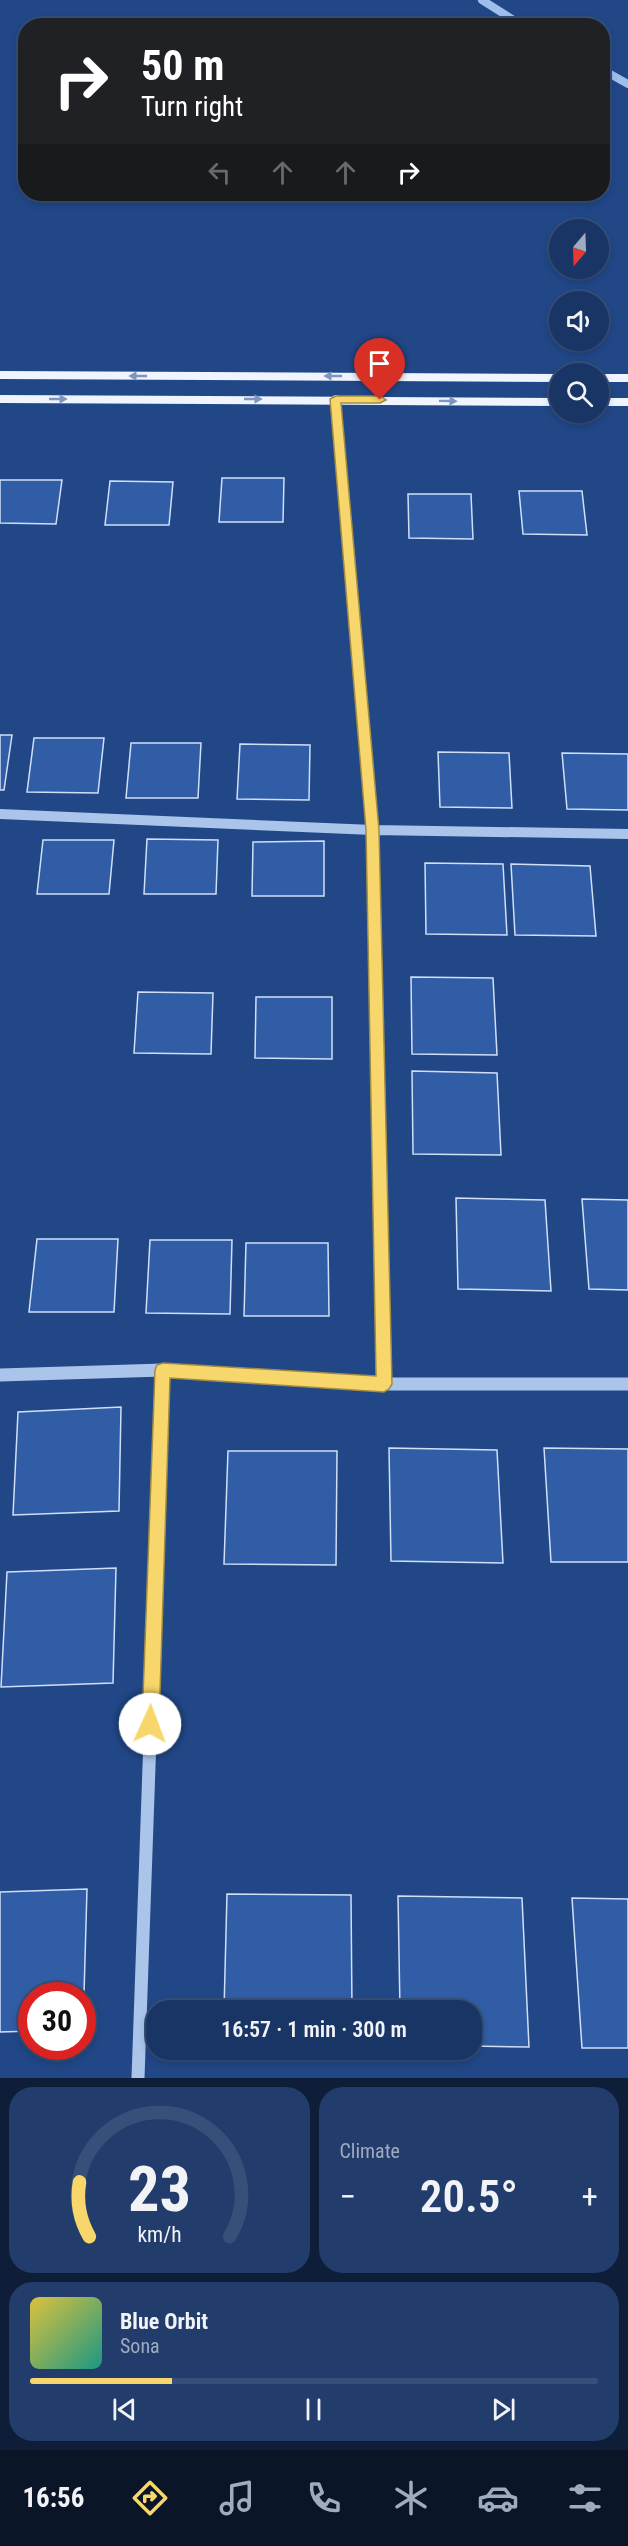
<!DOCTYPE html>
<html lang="en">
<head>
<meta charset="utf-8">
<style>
	:root { --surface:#193565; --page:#223d6b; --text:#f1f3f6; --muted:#9fabbf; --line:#375079; --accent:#f7d76c }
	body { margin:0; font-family:"Roboto Condensed",sans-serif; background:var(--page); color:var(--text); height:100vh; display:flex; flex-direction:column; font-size:22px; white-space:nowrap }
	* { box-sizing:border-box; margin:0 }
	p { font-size:20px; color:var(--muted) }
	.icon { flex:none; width:33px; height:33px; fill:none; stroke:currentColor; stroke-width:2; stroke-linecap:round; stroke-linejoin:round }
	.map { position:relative; height:2078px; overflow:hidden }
	.sheet { display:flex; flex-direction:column; gap:9px; padding:9px; background:#0e1d38; flex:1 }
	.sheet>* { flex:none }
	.banner { position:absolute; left:18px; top:18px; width:592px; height:183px; border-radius:24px; box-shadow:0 3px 9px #0003,0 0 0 2px var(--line); background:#202124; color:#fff; overflow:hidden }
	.needle { width:39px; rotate:199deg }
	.fabs { position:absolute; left:549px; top:219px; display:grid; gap:12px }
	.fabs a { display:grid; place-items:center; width:60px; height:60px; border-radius:50%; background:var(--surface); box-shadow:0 3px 9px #0003,0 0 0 2px var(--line); font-size:30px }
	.speed { position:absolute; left:18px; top:1982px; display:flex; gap:12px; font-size:30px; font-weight:700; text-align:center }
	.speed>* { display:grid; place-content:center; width:78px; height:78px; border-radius:50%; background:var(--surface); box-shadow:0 3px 9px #0003,0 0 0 2px var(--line); line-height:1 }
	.speed .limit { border:9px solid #d22; background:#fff; color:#111 }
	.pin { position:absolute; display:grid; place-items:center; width:51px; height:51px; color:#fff; margin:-62px -26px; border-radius:50% 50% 50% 0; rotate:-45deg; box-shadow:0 0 6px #0007 }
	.pin .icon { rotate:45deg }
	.me { position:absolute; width:66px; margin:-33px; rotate:2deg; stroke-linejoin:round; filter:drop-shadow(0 0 4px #0008) }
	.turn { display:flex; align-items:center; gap:21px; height:126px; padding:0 24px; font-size:27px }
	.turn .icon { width:78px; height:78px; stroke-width:2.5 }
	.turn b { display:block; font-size:42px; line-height:51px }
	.lanes { display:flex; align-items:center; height:57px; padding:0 24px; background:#0003; justify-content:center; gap:30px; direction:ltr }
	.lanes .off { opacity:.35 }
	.big { font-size:45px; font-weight:600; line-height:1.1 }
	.sheet .tile { flex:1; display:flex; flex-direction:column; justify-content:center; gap:9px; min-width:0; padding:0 21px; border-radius:24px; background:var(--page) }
	.sheet .dial { align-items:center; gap:0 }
	.dial svg { height:156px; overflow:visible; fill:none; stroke:var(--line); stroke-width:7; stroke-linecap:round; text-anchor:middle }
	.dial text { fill:var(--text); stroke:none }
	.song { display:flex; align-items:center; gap:18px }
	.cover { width:72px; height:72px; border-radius:9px; background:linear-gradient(135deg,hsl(50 70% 55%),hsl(170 70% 35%)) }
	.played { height:6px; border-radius:3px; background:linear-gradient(90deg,var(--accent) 25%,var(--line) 25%) }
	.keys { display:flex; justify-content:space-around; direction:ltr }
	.heat { display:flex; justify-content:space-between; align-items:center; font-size:33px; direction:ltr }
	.sheet .tiles { flex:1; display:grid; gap:9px; grid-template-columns:1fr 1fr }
	.tile:last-child { grid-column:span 2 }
	.trip { position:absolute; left:146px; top:2000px; width:336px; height:60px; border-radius:24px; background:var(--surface); box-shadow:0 3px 9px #0003,0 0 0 2px var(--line); font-weight:600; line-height:60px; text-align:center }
	.tab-bar { display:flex; height:96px; justify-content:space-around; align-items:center; background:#0a1528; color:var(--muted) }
	.tab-bar .icon { width:42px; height:42px }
	.tab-bar .on { color:var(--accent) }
	.tab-bar b { font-size:27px; color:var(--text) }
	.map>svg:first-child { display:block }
</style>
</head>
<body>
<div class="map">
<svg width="628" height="2078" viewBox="0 0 628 2078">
	<rect width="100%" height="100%" fill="#214787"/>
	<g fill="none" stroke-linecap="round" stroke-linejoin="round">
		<!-- stream -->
		<path stroke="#9fbeeb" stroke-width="8" d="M482 0 523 26
			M603 70 628 84"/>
	</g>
	<!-- building -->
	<path fill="#305da5" stroke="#d0dff8" stroke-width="1.5" d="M222 478H284L283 522H219Z
		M0 480H62L56 524 0 523Z
		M110 481 173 482 169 525H105Z
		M519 491H582L587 535 523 534Z
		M408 494H471L473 539 409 538Z
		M0 735H12L4 790H0Z
		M34 738H104L98 793 27 792Z
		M131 743H201L198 798H126Z
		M240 744 310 745 309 800 237 799Z
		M438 752 509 753 512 808 440 807Z
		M562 753 628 754V810L567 809Z
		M147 839 218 840 216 894H144Z
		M43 840H114L109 894H37Z
		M324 841V896H252L253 842Z
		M425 863 503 864 507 935 426 934Z
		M511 864 590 866 596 936 515 935Z
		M411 977 493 978 497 1055 412 1054Z
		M138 992 213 993 211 1054 134 1053Z
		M256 997H332V1059L255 1058Z
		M412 1071 497 1073 501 1155 413 1154Z
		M456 1198 545 1200 551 1291 458 1289Z
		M582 1199 628 1200V1290L589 1289Z
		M37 1239H118L114 1312H29Z
		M150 1240H232L230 1314 146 1313Z
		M246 1243H328L329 1316H244Z
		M121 1407 119 1511 13 1515 18 1412Z
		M389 1448 497 1450 503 1563 391 1561Z
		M544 1448 628 1449V1562H551Z
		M228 1451H337L336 1565 224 1564Z
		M116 1568 113 1683 1 1687 7 1572Z
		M87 1889 83 2029 82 1995H32V2031L0 2032V1892Z
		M227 1894 351 1895 352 2010H224Z
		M398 1896 522 1898 529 2047 471 2046V2010H400Z
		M572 1898 628 1899V2048H582Z"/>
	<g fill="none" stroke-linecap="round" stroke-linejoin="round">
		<!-- minor-far2 -->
		<path stroke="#abc4ea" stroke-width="8" d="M336 399 346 517"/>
		<!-- minor-far1 -->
		<path stroke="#abc4ea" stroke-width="10" d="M346 515 373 830 380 1193
			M0 814 373 830 628 834"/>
		<!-- minor -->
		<path stroke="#abc4ea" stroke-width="13" d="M380 1191 384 1384
			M0 1375 163 1370 384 1384H628
			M138 2078 163 1370"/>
		<!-- major -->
		<path fill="#eff4fe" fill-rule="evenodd" d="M0 371 560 374V382L0 379Z
			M598 374H628V382H598Z
			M0 395 560 398V406L0 403Z
			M598 398H628V406H598Z"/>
	</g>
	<!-- one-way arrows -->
	<defs><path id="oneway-solid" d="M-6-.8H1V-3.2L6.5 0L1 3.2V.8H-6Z" transform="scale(1.5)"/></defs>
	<g fill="#7e95bd">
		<use href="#oneway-solid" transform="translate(138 376) rotate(-180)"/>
		<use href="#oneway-solid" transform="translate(333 376) rotate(-180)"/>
		<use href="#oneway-solid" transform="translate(58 399)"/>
		<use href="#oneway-solid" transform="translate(253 399)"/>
		<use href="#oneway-solid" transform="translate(448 401) rotate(1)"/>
	</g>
	<!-- route -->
	<path fill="#f7d76c" stroke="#a18c46" stroke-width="1.5" d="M336 396H380L386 400 380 403H341L379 830 392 1384 389 1389 384 1392 170 1378 159 1724 156 1730 150 1733 144 1730 142 1724 155 1370 157 1365 163 1363 376 1376 366 830 330 399Z"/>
</svg>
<div class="fabs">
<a><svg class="needle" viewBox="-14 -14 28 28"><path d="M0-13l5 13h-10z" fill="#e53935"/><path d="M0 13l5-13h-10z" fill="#9fabbf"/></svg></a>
<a><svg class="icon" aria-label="sound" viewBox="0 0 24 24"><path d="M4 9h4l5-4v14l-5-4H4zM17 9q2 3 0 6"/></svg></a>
<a><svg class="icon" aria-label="search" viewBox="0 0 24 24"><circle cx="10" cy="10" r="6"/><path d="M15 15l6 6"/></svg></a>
</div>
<div class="speed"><div class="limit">30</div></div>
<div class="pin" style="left:380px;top:400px;background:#d93025"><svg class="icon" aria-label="arrive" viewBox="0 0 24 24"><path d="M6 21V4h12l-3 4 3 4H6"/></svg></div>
<svg class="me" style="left:150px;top:1724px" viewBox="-20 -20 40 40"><circle r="19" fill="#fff"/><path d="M0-13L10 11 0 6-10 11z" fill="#f7d76c"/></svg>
<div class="trip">16:57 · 1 min · 300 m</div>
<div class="banner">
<div class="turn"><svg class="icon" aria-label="right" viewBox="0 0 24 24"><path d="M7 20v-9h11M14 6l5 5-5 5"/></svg><div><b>50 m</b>Turn right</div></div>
<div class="lanes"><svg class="icon off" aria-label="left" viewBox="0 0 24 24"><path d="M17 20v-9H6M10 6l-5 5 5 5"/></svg><svg class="icon off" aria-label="ahead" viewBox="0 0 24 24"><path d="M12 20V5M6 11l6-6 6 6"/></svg><svg class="icon off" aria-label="ahead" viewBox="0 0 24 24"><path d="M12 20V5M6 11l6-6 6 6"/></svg><svg class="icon" aria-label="right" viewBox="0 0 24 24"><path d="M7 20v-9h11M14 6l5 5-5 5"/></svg></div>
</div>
</div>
<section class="sheet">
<div class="tiles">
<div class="tile dial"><svg viewBox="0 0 100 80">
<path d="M14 69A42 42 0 1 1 86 69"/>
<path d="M14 69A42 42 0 0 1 9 41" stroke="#f7d76c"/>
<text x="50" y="56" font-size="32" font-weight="700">23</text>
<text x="50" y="72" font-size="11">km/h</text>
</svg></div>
<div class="tile"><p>Climate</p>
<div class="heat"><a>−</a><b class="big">20.5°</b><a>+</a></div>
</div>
<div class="tile">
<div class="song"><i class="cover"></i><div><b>Blue Orbit</b><p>Sona</p></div></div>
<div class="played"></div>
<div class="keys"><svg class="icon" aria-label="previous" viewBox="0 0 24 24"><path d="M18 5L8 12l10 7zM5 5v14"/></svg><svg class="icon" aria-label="pause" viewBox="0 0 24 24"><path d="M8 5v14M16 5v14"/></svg><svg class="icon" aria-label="next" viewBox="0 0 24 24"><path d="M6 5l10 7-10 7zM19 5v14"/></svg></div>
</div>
</div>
</section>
<nav class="tab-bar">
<b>16:56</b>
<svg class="icon on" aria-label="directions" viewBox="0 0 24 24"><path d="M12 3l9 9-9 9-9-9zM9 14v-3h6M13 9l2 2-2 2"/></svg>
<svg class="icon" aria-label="music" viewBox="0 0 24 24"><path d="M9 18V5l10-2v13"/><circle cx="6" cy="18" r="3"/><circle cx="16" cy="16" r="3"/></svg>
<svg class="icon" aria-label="phone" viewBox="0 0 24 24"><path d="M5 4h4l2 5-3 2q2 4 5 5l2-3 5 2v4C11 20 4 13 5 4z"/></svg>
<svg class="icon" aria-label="climate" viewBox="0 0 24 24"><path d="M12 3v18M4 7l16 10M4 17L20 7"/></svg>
<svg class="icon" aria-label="car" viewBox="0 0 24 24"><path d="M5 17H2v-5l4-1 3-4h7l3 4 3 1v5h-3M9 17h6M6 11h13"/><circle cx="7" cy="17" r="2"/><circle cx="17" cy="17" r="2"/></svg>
<svg class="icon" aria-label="filters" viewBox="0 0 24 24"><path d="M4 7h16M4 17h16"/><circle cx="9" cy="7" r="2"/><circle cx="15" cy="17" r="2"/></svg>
</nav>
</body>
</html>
